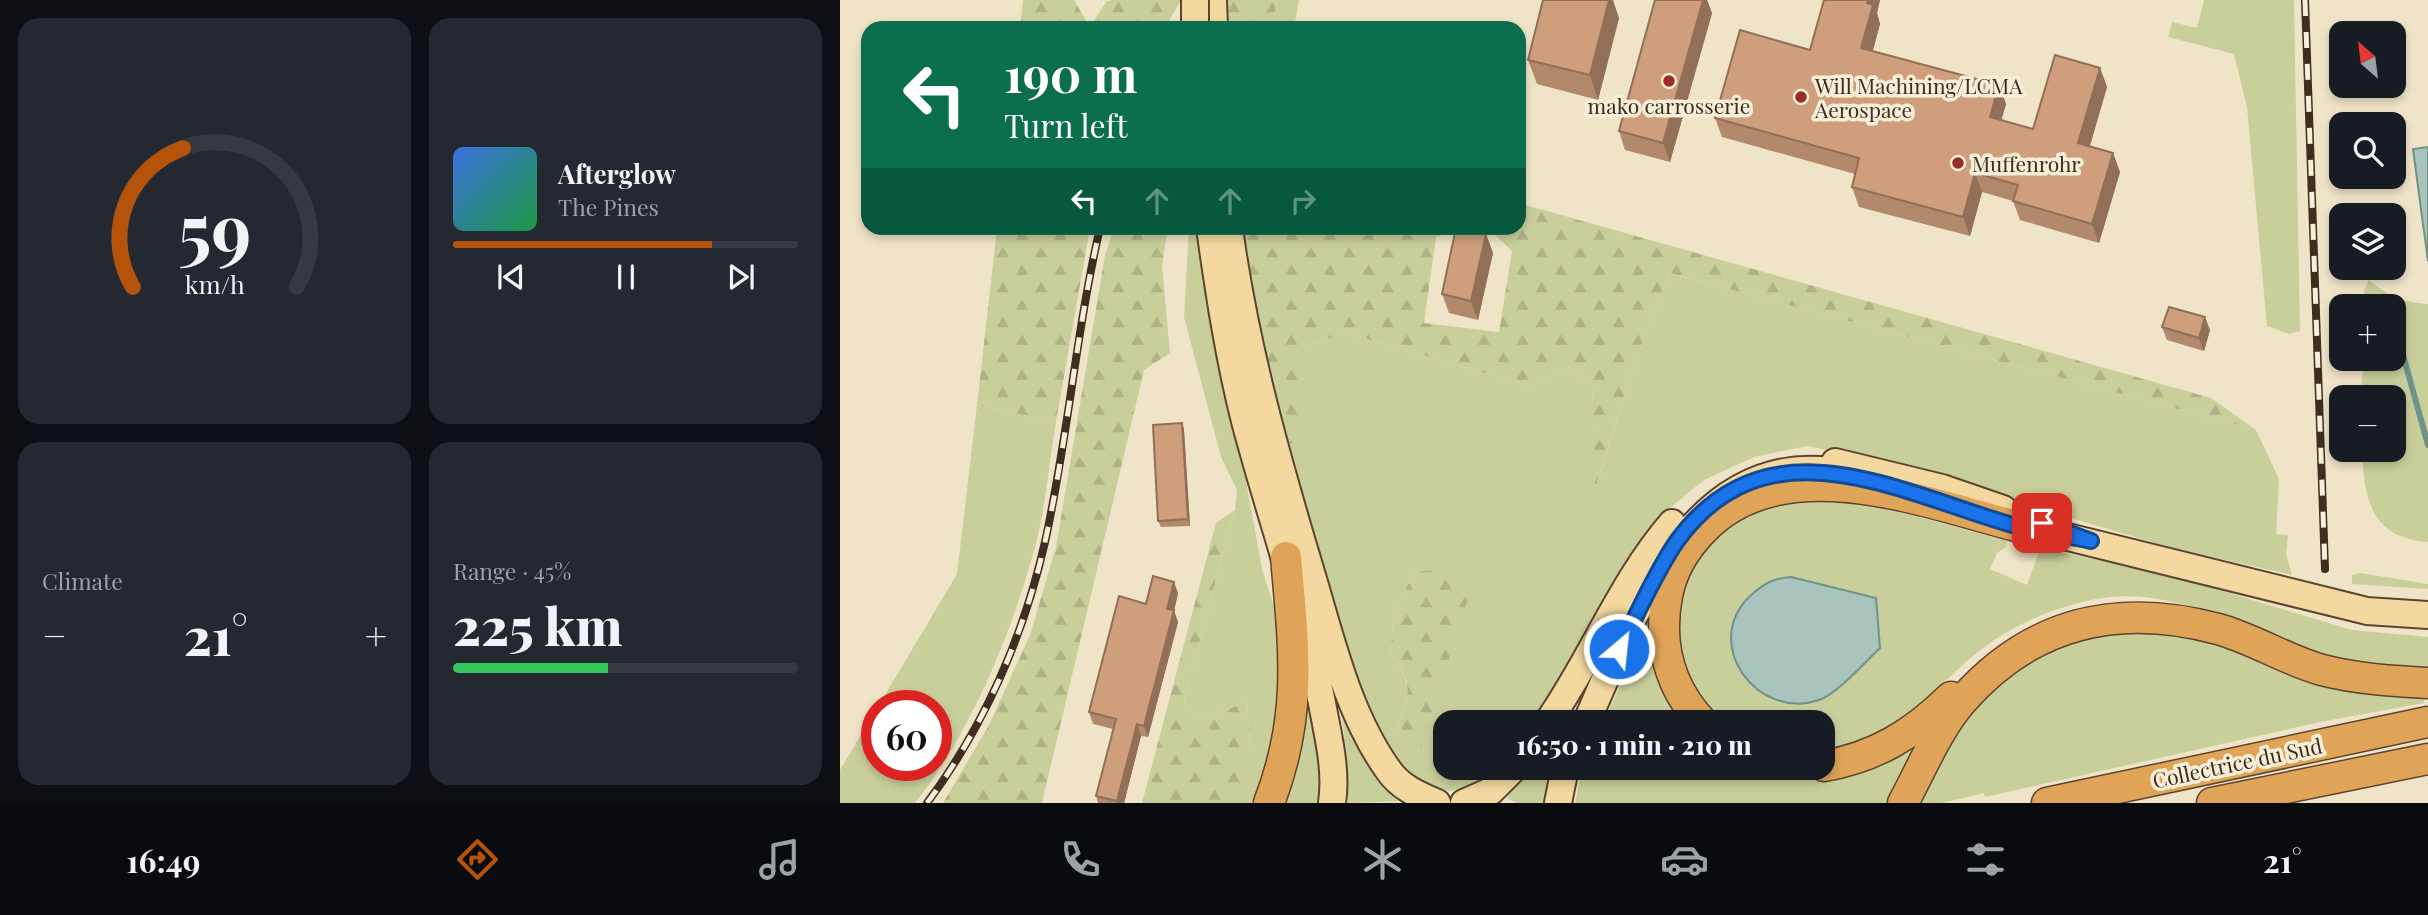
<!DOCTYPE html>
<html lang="en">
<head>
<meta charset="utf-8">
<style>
	:root { --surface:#171b24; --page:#242831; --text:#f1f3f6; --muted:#9ea1a6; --line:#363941; --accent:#b45309 }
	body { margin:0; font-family:"Playfair Display",serif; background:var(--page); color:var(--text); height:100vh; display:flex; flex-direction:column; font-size:26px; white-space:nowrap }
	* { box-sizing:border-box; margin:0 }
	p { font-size:23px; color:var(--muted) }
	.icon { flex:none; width:38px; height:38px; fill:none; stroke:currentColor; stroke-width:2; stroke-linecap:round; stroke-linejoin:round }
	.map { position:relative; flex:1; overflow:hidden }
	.sheet { display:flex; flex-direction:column; gap:18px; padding:18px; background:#0d0f14; width:840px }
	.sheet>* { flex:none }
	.top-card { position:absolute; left:21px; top:21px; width:665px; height:214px; border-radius:21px; box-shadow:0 4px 10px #0003; background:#0b6e4f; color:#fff; overflow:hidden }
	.needle { width:46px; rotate:332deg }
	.buttons { position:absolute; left:1489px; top:21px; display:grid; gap:14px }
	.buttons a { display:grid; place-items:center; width:77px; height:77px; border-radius:14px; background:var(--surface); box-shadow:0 4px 10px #0003; font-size:35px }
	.speed { position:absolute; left:21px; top:690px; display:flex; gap:14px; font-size:35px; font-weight:700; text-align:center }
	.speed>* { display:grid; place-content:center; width:91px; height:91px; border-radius:50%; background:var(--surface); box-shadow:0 4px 10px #0003; line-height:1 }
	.speed .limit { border:10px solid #d22; background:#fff; color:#111 }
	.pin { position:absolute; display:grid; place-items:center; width:60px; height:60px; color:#fff; margin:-30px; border-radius:14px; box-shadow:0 4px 10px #0006 }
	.me { position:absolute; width:77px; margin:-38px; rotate:28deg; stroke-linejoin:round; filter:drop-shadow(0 0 5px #0008) }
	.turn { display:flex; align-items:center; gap:24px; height:147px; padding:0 28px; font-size:32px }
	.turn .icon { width:91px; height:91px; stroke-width:2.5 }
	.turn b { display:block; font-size:49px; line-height:60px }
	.lanes { display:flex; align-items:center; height:66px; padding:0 28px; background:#0003; justify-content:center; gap:35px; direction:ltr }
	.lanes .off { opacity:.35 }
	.big { font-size:52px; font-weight:800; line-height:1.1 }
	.sheet .tile { flex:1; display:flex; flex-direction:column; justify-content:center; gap:10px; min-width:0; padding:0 24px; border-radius:21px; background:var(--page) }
	.sheet .dial { align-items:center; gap:0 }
	.dial svg { height:182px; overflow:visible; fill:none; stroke:var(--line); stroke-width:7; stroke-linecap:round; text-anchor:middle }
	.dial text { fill:var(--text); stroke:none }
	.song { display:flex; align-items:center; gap:21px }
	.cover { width:84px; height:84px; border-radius:10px; background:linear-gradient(135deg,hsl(220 70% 55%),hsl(140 70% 35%)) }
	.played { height:7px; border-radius:4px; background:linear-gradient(90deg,var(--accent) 75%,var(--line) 75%) }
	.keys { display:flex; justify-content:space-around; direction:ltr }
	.heat { display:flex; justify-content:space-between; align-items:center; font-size:38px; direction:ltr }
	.charge { height:10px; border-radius:5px; background:linear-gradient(90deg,#34c759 45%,var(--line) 0) }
	.sheet .tiles { flex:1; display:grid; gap:18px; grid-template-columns:repeat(2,1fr) }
	.trip { position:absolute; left:593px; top:710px; width:402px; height:70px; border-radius:21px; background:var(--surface); box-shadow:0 4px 10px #0003; font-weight:800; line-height:70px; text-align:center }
	.menu { display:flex; height:112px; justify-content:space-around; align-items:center; background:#090b0e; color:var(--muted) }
	.menu .icon { width:49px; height:49px }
	.menu .current { color:var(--accent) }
	.menu b { font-size:32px; color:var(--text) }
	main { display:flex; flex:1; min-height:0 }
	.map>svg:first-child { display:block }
</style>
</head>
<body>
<main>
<section class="sheet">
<div class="tiles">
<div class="tile dial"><svg viewBox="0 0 100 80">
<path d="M14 69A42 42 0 1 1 86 69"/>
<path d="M14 69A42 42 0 0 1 36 8" stroke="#b45309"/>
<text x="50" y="56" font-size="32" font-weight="700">59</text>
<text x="50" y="72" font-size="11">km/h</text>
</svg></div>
<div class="tile">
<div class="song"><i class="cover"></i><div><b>Afterglow</b><p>The Pines</p></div></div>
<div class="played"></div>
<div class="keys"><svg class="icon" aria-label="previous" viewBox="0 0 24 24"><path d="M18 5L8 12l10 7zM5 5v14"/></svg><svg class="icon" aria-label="pause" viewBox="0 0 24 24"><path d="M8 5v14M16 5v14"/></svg><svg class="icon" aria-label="next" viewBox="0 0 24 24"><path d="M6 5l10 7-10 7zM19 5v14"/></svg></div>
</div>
<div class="tile"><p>Climate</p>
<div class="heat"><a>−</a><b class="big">21°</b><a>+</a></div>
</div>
<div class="tile"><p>Range · 45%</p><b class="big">225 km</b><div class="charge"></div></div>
</div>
</section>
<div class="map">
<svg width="1588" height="803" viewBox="0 0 1588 803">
	<defs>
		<pattern id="forest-firs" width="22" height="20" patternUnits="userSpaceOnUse" patternTransform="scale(1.75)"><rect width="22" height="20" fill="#c9cf9b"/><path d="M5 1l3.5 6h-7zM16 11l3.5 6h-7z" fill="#aeb285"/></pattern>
	</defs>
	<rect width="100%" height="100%" fill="#f0e4c8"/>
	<!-- grass -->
	<path fill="#c9cf9b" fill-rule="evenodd" d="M437 0H459L454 28H432Z
		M1364 0H1454L1460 331 1449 334 1427 326 1407 107 1394 54 1328 37 1332 22 1357 28Z
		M349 228H360L422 569 437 616 442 718 417 803H393L410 747 407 702 362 719 348 711 344 699 395 510 397 490 381 457 344 317Z
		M829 273 1416 430 1439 479 1436 534 1448 535 1446 554 1452 575 1336 549 1019 456 967 446 914 457 864 480 815 520 696 723H606V768H662C631 788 610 802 575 778 529 748 486 586 468 530 460 504 447 476 442 449 439 433 460 366 465 346L507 333 693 387 723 369 752 382 756 487 794 364ZM575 572 580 751 554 734C568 700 576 684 550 653L555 609Z
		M1529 280C1547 296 1564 302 1588 304V542C1530 538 1524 498 1522 450H1554V397H1520L1524 359H1554V306H1525L1524 290Z
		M137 405 216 422C209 462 206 504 196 543 173 630 131 733 75 803H0V770L37 708V765H96V705H39L117 574Z
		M990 500 1064 513 1167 541 1166 547 1157 553 1150 569 1187 585 1199 552 1205 549 1326 574 1512 630 1588 637V670C1553 669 1517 669 1483 658 1404 634 1337 582 1251 600 1206 610 1168 627 1133 656 1086 696 1049 745 984 749V723H884C855 703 831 648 836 613 841 579 868 539 896 520 924 501 959 502 990 500Z
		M1520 573 1588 584V589L1512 584V575Z
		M808 625 817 659 849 723H763Z
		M1299 625 1584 692V703L1480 722 1145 797 1144 793 1102 803H1072L1109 738 1158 678 1228 638Z
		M468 688 486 803H438Z
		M502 710 567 801 508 803Z
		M1073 741 1081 744 1051 803H735L742 768H914L958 777 999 774Z
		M690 768H717L711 803H677L668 799 667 795Z"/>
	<!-- forest -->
	<path fill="url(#forest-firs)" fill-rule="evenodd" d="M183 0H234L250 27 266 2 272 0H341L325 28H180Z
		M383 0H437L432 28H384Z
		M679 203 1371 398 1416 430 829 273 794 364 755 489 752 382 723 369 693 387 507 333 465 346 459 440 441 447 398 228H679ZM626 228 651 231 672 251 659 332 584 323 596 237Z
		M157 228H250L216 422 137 405Z
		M274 228H328L322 266 330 353 304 370 202 803H103L149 725 190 635 216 547 265 255Z
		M395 510 344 699 348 711 362 719 407 702 410 747 397 797 393 803H302L376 523Z
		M613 568 630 592 580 751 566 749 554 734C568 700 577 684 550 653L555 609 575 572Z"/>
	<!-- water -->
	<path fill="#a9c4bc" stroke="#6f938a" stroke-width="2" d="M1588 147V261L1573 149Z
		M951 577 1036 598 1040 648C1026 661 996 695 979 700 918 721 861 645 909 597 923 584 933 578 951 577Z"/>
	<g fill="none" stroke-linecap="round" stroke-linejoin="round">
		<!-- stream -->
		<path stroke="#6f938a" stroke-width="6" d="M1555 326 1588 445"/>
		<defs>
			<path id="primary" d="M373 0 374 28
				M370 228C379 292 389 358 405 421 430 516 463 607 482 703 488 736 497 770 492 803
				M389 228C405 348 438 463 473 579 492 643 509 716 549 771 561 788 579 795 597 803
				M995 462 1102 488 1163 509
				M1163 521 1527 611 1588 615
				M707 723C752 659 781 582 832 523
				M746 723C796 610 856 437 1013 475
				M624 803 651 791 674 768
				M718 803 725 768"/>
			<path id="highway" d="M863 723C829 687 818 643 827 596 832 568 846 547 865 528 947 446 1087 504 1184 528
				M984 766C1036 757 1073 734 1111 697
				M429 803C463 715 454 648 446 557
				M1063 803C1081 770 1097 730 1122 701 1191 622 1278 602 1378 629 1414 639 1446 660 1482 670 1517 679 1552 681 1588 683
				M1207 803 1588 722
				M1372 803 1588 759"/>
		</defs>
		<!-- primary casing -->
		<use href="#primary" stroke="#5b4430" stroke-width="30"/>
		<!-- highway casing -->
		<use href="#highway" stroke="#5b4430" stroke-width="33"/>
		<!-- primary -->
		<use href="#primary" stroke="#f3d9a0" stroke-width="26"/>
		<!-- highway -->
		<use href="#highway" stroke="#e0a458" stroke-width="30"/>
		<defs>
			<path id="rail" d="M1465 0 1485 569
				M340 28 359 0
				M87 803C144 727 184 635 205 542 228 438 236 331 260 228"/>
		</defs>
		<!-- rail casing -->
		<use href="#rail" stroke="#3d2e20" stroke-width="8"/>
		<!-- rail -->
		<use href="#rail" stroke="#f7eed8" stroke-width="5" stroke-dasharray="16" stroke-linecap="butt"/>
		<defs>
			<path id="primary-bridge" d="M355 0V28"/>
		</defs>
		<!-- primary-bridge casing -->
		<use href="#primary-bridge" stroke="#5b4430" stroke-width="30" stroke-linecap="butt"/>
		<!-- primary-bridge -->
		<use href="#primary-bridge" stroke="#f3d9a0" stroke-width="26"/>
	</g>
	<!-- wall -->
	<path fill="#b2896c" d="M815 0H867L872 13 830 162 785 150 779 131Z
		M984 0H1040L1037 13 1040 24 1033 51 1159 85 1166 104 1161 120 1193 129 1260 68 1267 87 1250 146 1273 153 1280 172 1259 243 1180 220 1173 201 1142 192 1130 236 1019 207 1012 187 1015 174 882 137 875 118 970 50Z
		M779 18 758 100 697 84 688 60Z
		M646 234 653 253 638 320 609 313 602 294Z
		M1322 327 1370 330 1364 351 1327 340Z
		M342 423 344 430 350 526 321 527 318 521Z
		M338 593 334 611 338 622 308 737 301 736 284 803H258L256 796 273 729 253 724 249 712 306 604Z"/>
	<!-- shaded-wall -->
	<path fill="#916f58" d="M769 0H773L779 18 758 100 750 75Z
		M863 0H867L872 13 830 162 823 143Z
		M1028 0H1040L1037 13 1040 24 1028 67 1021 48Z
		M1260 68 1267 87 1245 162 1238 143Z
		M1159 85 1166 104 1157 136 1150 117Z
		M1273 153 1280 172 1259 243 1252 224Z
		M1135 173 1142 192 1130 236 1123 217Z
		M646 234 653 253 638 320 631 301Z
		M1365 317 1370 330 1364 351 1359 338Z
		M342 423 344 430 350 526 348 519Z
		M334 582 338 593 334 611 338 622 308 737 304 726 327 609Z
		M297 724 301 736 284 803H278L277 801Z"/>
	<!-- building -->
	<path fill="#cf9f7d" stroke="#916f58" stroke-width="2" d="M703 0H769L750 75 688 60Z
		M815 0H863L823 143 779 131Z
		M984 0H1028L1027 3 1033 5 1021 48 1159 85 1150 117 1193 129 1215 55 1260 68 1238 143 1273 153 1252 224 1173 201 1178 185 1135 173 1123 217 1012 187 1019 158 875 118 900 30 970 50Z
		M616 228 646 234 631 301 602 294Z
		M1329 307 1365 317 1359 338 1322 327Z
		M342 423 348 519 318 521 313 425Z
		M313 576 334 582 327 609 334 610 304 726 297 724 277 801 256 796 276 719 249 712 279 596 306 604Z"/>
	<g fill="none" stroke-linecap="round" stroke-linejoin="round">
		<defs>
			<path id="route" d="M779 649C798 614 814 574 837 541 930 413 1066 497 1183 528 1206 533 1229 536 1251 541L1202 523"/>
		</defs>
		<!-- route casing -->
		<use href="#route" stroke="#114b97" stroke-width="18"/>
		<!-- route -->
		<use href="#route" stroke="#1a73e8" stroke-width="12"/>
	</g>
	<!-- markers -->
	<g fill="#9e2a2b" stroke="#f7eed8" stroke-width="2.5">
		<circle cx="829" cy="81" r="7"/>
		<circle cx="961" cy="97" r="7"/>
		<circle cx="1118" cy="163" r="7"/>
	</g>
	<g text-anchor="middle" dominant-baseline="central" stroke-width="7" stroke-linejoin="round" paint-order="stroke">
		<!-- poi labels -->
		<g font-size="21" fill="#3d2e20" stroke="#f7eed8" text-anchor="start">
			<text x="975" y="85">Will Machining/LCMA<tspan x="975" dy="24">Aerospace</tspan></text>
			<text x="829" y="105" text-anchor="middle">mako carrosserie</text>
			<text x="1132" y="163">Muffenrohr</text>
		</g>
		<!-- street labels -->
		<g font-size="21" fill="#3d2e20" stroke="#f7eed8">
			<text transform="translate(1397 762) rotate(-12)">Collectrice du Sud</text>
		</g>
	</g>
</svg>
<div class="buttons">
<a><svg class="needle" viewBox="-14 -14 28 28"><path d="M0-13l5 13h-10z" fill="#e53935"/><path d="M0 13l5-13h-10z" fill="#9ea1a6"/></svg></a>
<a><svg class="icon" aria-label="search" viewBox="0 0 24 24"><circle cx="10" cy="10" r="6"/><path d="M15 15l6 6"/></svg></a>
<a><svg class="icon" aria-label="layers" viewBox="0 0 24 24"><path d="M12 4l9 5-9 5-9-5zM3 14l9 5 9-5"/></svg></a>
<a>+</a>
<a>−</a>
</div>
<div class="speed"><div class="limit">60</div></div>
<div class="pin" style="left:1202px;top:523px;background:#d93025"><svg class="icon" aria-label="arrive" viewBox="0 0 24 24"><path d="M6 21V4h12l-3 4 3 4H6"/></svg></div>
<svg class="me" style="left:779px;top:649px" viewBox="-20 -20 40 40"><circle r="17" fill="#1a73e8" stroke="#fff" stroke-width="3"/><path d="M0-11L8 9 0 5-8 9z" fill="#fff"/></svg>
<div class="trip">16:50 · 1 min · 210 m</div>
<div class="top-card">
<div class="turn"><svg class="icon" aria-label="left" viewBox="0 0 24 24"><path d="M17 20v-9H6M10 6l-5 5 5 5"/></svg><div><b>190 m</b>Turn left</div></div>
<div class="lanes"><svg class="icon" aria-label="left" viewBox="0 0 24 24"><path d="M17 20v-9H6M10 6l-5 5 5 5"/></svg><svg class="icon off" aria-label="ahead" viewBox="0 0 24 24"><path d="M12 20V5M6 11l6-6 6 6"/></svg><svg class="icon off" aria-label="ahead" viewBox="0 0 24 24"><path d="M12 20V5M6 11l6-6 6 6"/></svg><svg class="icon off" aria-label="right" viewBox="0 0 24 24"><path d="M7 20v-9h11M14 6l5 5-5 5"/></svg></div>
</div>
</div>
</main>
<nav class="menu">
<b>16:49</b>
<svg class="icon current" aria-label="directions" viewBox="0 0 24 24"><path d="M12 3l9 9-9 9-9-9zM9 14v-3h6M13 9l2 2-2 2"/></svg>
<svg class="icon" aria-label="music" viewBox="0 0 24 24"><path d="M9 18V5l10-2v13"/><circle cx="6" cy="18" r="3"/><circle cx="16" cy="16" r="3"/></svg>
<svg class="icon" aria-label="phone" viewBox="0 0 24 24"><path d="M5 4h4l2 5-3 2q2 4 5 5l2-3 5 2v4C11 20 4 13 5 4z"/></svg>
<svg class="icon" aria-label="climate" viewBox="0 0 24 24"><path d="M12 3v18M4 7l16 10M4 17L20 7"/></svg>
<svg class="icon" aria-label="car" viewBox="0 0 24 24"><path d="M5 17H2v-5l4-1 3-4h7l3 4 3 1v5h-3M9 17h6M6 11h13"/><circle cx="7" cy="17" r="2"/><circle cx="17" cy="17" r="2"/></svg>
<svg class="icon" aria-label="filters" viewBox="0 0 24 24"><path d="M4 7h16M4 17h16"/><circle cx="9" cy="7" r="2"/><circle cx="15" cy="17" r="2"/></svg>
<b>21°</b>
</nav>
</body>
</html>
